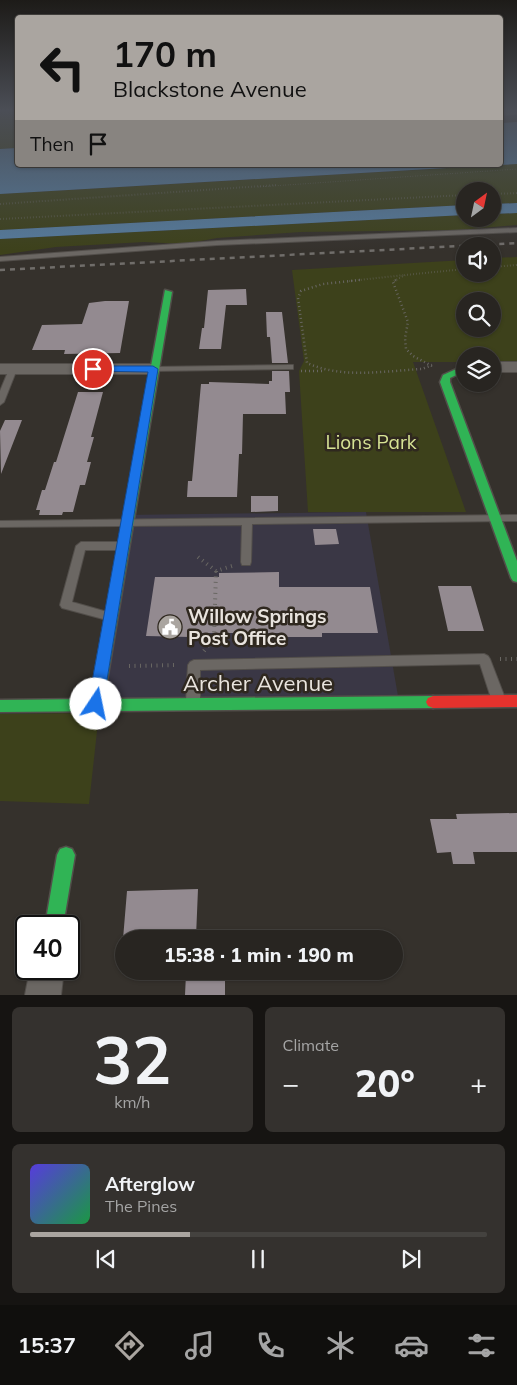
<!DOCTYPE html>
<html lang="en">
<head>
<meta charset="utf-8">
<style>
	:root { --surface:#282521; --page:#34312e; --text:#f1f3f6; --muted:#a5a5a5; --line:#44423f; --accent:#aaa5a0 }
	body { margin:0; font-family:Mulish,sans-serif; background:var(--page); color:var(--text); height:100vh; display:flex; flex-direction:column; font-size:19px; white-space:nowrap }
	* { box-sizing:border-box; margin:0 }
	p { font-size:16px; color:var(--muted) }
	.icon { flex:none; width:28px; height:28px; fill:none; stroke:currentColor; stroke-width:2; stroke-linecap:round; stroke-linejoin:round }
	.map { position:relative; height:995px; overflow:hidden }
	.details { display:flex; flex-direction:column; gap:12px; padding:12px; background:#161412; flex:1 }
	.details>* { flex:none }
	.banner { position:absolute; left:15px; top:15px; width:488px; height:152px; border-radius:5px; box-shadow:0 1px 4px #0004,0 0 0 1px var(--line); background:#aaa5a0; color:#111; overflow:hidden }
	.needle { width:32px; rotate:33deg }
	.tools { position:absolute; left:456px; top:182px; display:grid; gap:10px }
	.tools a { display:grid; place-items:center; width:45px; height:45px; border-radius:50%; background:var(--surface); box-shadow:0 1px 4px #0004,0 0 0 1px var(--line); font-size:25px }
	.speed { position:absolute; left:15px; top:915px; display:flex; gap:10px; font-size:25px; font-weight:700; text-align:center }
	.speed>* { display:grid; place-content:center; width:65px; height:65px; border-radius:50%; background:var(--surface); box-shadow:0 1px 4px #0004,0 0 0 1px var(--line); line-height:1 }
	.speed .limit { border:2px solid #111; border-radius:8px; background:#fff; color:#111 }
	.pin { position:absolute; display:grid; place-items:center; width:42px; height:42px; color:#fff; margin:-21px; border:2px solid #fff; border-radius:50%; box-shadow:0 1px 5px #0007 }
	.me { position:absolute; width:55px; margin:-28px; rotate:11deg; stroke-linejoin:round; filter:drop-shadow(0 0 4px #0008) }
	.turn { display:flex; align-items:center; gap:18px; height:105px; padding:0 15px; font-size:22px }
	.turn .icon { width:65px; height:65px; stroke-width:2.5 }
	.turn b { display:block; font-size:35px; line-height:42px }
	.then { display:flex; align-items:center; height:48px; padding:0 15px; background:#0003; gap:10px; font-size:19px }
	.big { font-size:38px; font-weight:800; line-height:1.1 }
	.details .widget { flex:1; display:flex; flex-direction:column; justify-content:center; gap:8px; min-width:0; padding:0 18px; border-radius:8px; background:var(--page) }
	.details .dial { align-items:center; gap:0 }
	.dial b { font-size:65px; line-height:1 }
	.song { display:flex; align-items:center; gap:15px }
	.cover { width:60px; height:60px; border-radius:8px; background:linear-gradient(135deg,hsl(250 70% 55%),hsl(140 70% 35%)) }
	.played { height:5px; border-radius:2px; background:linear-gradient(90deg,var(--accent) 35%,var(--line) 35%) }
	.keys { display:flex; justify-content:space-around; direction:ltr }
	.heat { display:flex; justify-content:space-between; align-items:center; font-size:28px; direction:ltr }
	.details .tiles { flex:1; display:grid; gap:12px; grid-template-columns:1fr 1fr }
	.widget:last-child { grid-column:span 2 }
	.trip { position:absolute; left:115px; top:930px; width:288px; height:50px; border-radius:25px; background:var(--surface); box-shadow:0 1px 4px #0004,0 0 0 1px var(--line); font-weight:800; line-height:50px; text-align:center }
	.menu { display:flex; height:80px; justify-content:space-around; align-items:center; background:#100f0d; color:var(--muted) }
	.menu .icon { width:35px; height:35px }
	.menu .on { color:var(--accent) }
	.menu b { font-size:22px; color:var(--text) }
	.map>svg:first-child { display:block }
</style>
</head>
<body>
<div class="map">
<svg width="517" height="995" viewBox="0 0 517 995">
	<rect width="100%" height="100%" fill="#35312c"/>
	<!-- commercial -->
	<path fill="#3a3745" d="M366 512 398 696 91 699 123 515Z"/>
	<!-- green -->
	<path fill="#3d411b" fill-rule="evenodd" d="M0 111H17V148L0 149Z
		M517 164V203L493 204 492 191H465V205L0 230V194Z
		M517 213V225L458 230 301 232 217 238 185 244 144 242 56 247 0 255V239L465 215V219H492L493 214Z
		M517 257V362H493L492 356H465V362H413L466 512H308L299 371 304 361 292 270 465 260V274H492L493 258ZM465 301H492V329H465Z
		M99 713 89 804 0 801V714Z"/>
	<!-- water -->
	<path fill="#567b9c" d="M517 122V164L500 165V123Z
		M17 148 18 165H498L0 194V149Z
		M517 203V213L493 214V204Z
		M465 205V215L0 239V230Z"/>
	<!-- building -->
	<path fill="#938a90" d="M246 289 247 305H226L221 349H199L202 328H204L208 290Z
		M105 301H129L120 353 64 354 65 350H32L42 325 82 324 89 303Z
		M266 312H282L288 363H272L270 337H267Z
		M272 371H289L290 392H285L286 414H243L242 454H239L237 497H187L188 481H192L201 384H209V382L269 384V381H272Z
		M78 392H103L91 437H94L87 462H91L85 485H80L73 512H63L62 515H39L40 510H36L42 490H45L54 462H56Z
		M5 420H22L1 474 0 431Z
		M251 496H278V511L251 512Z
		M313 529H336L339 544 315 545Z
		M279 572V587H370L378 633H322V637H281V633H190V637L146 636 155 577H219V573Z
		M438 586H471L484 631H448Z
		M517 813V852H473L475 864H453L451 852 437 853 430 819H457L456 814Z
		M198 889 196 937 123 939 127 891Z
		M225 973V995H185L186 974Z"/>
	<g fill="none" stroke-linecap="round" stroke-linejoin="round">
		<defs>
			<path id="lane" d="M517 112V114L500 115V113Z
				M517 228V232L217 245 0 261V257L217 241Z
				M290 365H293V369L153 371 149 369 153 367Z
				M10 367H16L17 369 4 402 0 405V391Z
				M517 515V521L252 524 251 562 250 565H242L241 562 242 525 0 527V521Z
				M81 542H123L128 546 123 550H85L72 602 111 613 113 616 111 619 107 620 66 609 62 608 60 605 76 546Z
				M484 654 488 656 490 659 505 698 503 702 498 703 493 702 491 698 480 664 200 670V701L198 705 193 706 188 705 186 701 188 665 190 662 194 660Z"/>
			<path id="street" d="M492 362H517V372H492Z
				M0 364H153L159 366 161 369 159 372 153 374H0Z
				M30 969H64L61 995H25Z"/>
			<path id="fast" d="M165 290 172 292 104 699 433 696 438 698 440 702 438 706 433 708 0 712V700L90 699Z
				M465 365V371L450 378V382L517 561V582L513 581 511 578 440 382 443 375Z
				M66 847 72 849 75 855 63 926H45L57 855 60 849Z"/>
			<path id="jam" d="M517 695V707L433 708 428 706 426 702 428 698 433 696Z"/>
		</defs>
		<!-- lane casing -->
		<use href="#lane" stroke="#524e4a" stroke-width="2"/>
		<!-- street casing -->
		<use href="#street" stroke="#524e4a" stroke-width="2"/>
		<!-- fast casing -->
		<use href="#fast" stroke="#524e4a" stroke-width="3"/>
		<!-- jam casing -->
		<use href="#jam" stroke="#524e4a" stroke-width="3"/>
		<!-- path-far3 -->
		<path stroke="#696763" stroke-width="1" stroke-dasharray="0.5 2" stroke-linecap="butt" d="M258 187 517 169"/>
		<!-- path-far2 -->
		<path stroke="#696763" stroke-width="2" stroke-dasharray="0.5 2.5" stroke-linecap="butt" d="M492 194 517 193
			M0 204 277 185
			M0 219 465 195
			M492 267 517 265
			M349 281 405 275
			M394 281 405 275 465 269"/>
		<!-- path-far1 -->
		<path stroke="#696763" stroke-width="2.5" stroke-dasharray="1 3" stroke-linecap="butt" d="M360 280 323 284 301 291 298 298 307 363C342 379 384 371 422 369L432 365
			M396 280 393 282 408 322 405 338 406 349 413 356 432 366
			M301 371H322"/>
		<!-- path -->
		<path stroke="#696763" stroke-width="4" stroke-dasharray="1 4.5" stroke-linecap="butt" d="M198 557 216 571 232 566
			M204 651 214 638 216 571
			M500 659H517
			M129 666 178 665"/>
		<!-- lane -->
		<use href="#lane" fill="#6b6763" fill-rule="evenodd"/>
		<!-- street -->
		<use href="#street" fill="#6b6763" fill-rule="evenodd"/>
		<!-- fast -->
		<use href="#fast" fill="#30b455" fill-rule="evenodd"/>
		<!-- jam -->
		<use href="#jam" fill="#e5322d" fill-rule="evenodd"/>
		<!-- rail -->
		<path stroke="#706d6a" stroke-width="2.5" stroke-dasharray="5 5" stroke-linecap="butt" d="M0 270 517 243"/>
	</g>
	<!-- sky -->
	<linearGradient id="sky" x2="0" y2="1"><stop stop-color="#1d1b18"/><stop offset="0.44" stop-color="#4b4e56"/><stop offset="1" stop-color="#4b4e56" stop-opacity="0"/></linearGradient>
	<rect width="517" height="251" fill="url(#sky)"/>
	<!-- route -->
	<path fill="#1a73e8" stroke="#114b97" d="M93 366H153L158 369 103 704 101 709 96 711 90 709 88 704 148 372 90 371V367Z"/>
	<!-- icons -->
	<defs>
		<symbol id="civic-disc" viewBox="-11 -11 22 22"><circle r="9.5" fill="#aaa5a0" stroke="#2f281f"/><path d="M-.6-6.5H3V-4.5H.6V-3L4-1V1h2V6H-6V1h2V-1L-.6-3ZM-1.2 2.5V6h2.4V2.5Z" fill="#fff"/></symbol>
	</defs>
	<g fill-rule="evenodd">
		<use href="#civic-disc" x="156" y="613" width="28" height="28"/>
	</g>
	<g text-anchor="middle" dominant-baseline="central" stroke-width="5" stroke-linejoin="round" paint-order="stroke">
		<!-- park labels -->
		<g font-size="19" fill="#d7e394" stroke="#2f281f">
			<text x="371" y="442">Lions Park</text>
		</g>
		<!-- poi labels -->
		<g font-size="19" font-weight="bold" fill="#e9e4de" stroke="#2f281f" text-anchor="start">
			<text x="188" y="616">Willow Springs<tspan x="188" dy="22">Post Office</tspan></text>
		</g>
		<!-- near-street labels -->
		<g font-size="22" fill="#e9e4de" stroke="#2f281f">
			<text x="258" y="683">Archer Avenue</text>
		</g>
	</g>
</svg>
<div class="tools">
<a><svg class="needle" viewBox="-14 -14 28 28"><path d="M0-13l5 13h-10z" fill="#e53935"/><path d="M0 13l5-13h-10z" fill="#a5a5a5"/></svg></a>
<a><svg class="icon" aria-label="sound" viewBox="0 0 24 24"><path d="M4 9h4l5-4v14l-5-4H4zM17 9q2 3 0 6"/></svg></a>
<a><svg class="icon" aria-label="search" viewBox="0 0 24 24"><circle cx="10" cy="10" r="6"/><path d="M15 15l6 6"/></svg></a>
<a><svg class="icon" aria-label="layers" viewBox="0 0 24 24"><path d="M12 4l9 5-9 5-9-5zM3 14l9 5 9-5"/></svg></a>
</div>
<div class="speed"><div class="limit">40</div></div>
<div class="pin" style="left:93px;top:369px;background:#d93025"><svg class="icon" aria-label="arrive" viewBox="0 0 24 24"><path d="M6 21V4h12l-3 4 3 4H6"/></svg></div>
<svg class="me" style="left:96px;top:704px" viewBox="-20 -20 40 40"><circle r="19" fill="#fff"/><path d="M0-13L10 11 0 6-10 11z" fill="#1a73e8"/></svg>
<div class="trip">15:38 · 1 min · 190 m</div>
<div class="banner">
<div class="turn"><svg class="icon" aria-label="left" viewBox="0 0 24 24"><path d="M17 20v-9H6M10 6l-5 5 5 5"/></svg><div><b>170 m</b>Blackstone Avenue</div></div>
<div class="then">Then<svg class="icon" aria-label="arrive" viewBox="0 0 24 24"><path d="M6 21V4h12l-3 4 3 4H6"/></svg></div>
</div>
</div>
<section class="details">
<div class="tiles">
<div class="widget dial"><b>32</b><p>km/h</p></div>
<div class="widget"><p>Climate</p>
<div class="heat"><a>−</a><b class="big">20°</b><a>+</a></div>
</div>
<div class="widget">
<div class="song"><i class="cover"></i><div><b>Afterglow</b><p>The Pines</p></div></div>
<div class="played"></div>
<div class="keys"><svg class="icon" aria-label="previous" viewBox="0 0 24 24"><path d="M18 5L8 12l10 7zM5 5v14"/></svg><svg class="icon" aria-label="pause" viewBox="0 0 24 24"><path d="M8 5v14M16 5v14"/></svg><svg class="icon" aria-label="next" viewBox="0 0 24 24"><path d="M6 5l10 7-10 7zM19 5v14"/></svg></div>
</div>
</div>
</section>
<nav class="menu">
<b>15:37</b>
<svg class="icon on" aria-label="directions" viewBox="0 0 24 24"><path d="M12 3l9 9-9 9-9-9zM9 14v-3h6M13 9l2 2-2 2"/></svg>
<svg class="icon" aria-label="music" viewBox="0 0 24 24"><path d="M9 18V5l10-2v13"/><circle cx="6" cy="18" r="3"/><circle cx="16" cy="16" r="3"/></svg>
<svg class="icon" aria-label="phone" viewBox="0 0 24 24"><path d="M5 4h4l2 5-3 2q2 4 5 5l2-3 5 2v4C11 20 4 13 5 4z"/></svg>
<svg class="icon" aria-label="climate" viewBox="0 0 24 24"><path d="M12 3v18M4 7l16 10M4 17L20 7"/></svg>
<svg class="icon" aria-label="car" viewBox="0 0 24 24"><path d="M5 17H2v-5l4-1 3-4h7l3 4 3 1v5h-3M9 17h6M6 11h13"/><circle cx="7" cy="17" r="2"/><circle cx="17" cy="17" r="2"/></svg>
<svg class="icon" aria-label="filters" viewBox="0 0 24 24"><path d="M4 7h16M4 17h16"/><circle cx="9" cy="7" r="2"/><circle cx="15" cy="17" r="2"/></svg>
</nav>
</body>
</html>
